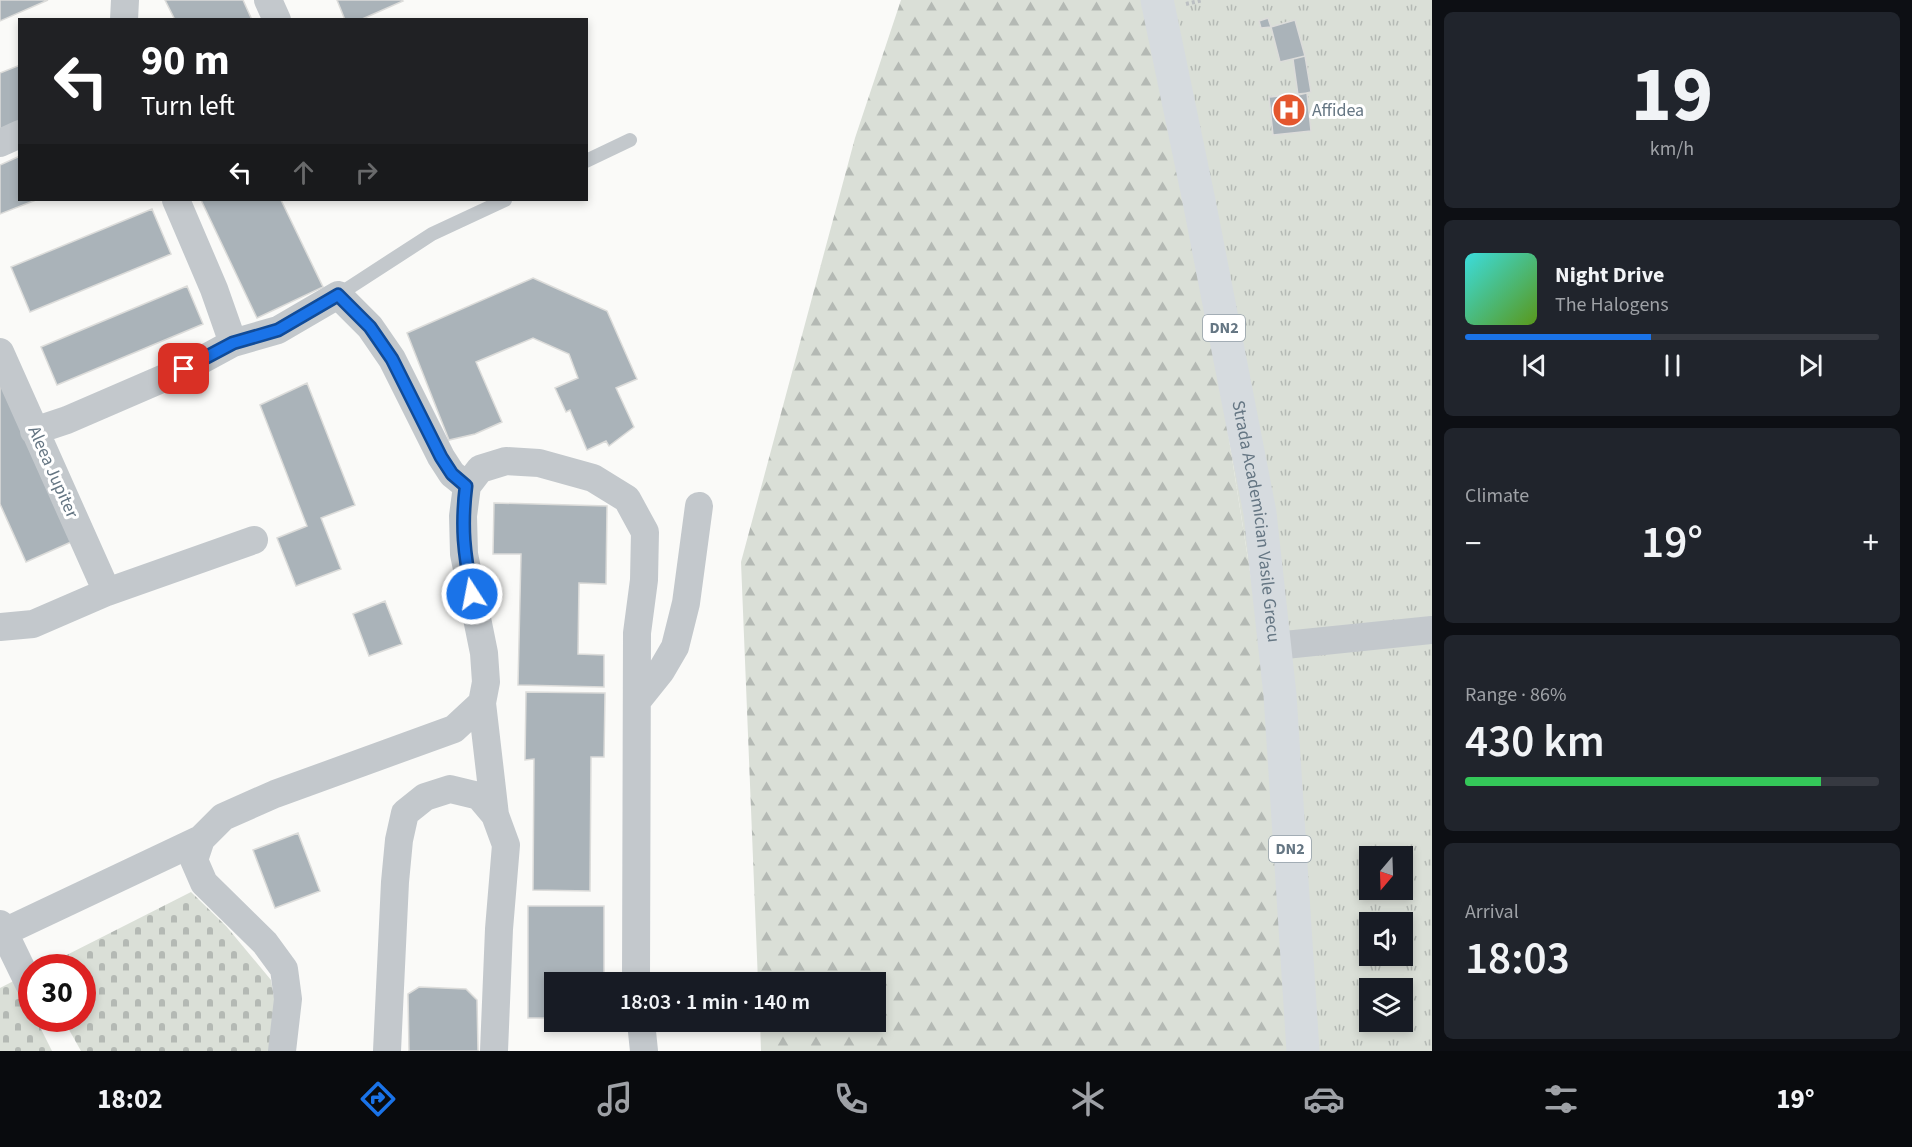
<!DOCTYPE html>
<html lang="en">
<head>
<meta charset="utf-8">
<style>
	:root { --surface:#171b24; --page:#20242c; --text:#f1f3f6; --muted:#9ea1a6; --line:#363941; --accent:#1a73e8 }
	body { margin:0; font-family:"Source Sans 3",sans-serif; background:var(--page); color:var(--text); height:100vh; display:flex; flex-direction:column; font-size:22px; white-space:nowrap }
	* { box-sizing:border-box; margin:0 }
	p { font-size:20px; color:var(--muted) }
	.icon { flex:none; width:33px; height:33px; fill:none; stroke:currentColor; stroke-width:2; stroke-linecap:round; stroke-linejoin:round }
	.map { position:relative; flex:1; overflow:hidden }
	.side { display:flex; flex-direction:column; gap:12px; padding:12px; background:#0d0f14; width:480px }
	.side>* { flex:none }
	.banner { position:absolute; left:18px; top:18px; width:570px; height:183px; border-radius:0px; box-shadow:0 3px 9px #0003; background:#202124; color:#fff; overflow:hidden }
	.needle { width:39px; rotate:199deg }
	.controls { position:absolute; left:1359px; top:846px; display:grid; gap:12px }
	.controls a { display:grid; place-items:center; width:54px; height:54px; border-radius:0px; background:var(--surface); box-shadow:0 3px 9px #0003; font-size:30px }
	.speed { position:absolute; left:18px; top:954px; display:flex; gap:12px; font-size:30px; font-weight:700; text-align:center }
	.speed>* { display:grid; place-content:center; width:78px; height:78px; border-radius:50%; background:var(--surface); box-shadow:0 3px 9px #0003; line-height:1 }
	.speed .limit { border:9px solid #d22; background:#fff; color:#111 }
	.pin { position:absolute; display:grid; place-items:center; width:51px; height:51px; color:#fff; margin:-26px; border-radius:12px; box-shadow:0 3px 9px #0006 }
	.me { position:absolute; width:66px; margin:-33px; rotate:349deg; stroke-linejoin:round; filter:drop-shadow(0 0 4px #0008) }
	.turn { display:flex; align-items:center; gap:21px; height:126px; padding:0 24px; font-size:27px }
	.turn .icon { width:78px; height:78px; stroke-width:2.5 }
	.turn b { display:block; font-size:42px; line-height:51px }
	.lanes { display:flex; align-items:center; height:57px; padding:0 24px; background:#0003; justify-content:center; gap:30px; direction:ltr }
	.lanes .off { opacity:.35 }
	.big { font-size:45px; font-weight:600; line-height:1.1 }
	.side .card { flex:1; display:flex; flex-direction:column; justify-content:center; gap:9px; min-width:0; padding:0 21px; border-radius:9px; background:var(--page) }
	.side .dial { align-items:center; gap:0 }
	.dial b { font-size:78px; line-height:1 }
	.song { display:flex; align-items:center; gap:18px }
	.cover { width:72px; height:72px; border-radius:9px; background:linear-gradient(135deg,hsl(180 70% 55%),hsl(90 70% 35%)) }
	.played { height:6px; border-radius:3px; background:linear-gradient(90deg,var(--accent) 45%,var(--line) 45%) }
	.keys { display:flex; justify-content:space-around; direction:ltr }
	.heat { display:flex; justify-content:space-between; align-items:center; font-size:33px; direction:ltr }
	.charge { height:9px; border-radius:4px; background:linear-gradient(90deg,#34c759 86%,var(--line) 0) }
	.trip { position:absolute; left:544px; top:972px; width:342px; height:60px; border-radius:0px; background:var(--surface); box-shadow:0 3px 9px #0003; font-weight:600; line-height:60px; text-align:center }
	.dock { display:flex; height:96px; justify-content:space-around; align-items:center; background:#090b0e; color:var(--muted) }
	.dock .icon { width:42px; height:42px }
	.dock .on { color:var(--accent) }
	.dock b { font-size:27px; color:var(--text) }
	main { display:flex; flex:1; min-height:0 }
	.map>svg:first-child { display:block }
</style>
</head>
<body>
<main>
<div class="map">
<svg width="1432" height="1051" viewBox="0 0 1432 1051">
	<defs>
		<pattern id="grass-tufts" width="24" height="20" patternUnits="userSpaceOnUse" patternTransform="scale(1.5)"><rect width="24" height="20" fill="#dadfd7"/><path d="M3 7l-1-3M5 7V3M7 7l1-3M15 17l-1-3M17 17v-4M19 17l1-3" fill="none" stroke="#b4b9b4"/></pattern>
		<pattern id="forest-firs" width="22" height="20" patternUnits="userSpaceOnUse" patternTransform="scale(1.5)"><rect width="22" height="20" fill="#dadfd7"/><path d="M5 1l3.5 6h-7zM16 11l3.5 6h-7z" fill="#b4b9b4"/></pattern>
		<pattern id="cemetery-stones" width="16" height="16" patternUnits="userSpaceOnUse" patternTransform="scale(1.5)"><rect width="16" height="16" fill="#dadfd7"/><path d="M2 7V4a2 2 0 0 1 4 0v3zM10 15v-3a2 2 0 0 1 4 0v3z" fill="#b4b9b4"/></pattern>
	</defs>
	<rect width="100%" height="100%" fill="#fafaf8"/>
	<!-- grass -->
	<path fill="url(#grass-tufts)" fill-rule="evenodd" d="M1142 0H1432V1051H1294L1262 647 1198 244ZM1370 856H1402V890H1370ZM1370 922H1402V956H1370ZM1370 988H1402V1022H1370Z"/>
	<!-- forest -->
	<path fill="url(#forest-firs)" d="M901 0H1142L1198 244 1262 647 1294 1051H761L760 1022H876V982H758L741 562 855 138Z"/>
	<!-- cemetery -->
	<path fill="url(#cemetery-stones)" d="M191 892 226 926 271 980 277 1014 274 1051H81L63 1019 82 1018V968H41Z
		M31 972 25 996 31 1009 32 1018 36 1019 52 1051H0V988Z"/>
	<!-- building -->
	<path fill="#aab3b9" stroke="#dcdcda" stroke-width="1.5" d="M0 0H48L0 21Z
		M165 0H243L252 20H175Z
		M337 0H402L403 1 360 20H345Z
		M1268 18 1271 27 1261 28 1259 21Z
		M1295 20 1305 56 1280 62 1271 27Z
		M1305 56 1311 92 1298 95 1293 59Z
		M20 65V121L0 129V73Z
		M1307 93 1311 131 1273 135 1269 97Z
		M20 156V200H36L0 214V165Z
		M201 200H281L323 287 257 318Z
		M152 209 171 254 30 312 11 267Z
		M533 278 607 311 637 379 616 388 634 427 609 446 606 441 587 450 570 410 566 412 555 388 578 378 569 354 533 338 476 362 502 422 475 434 449 440 407 333Z
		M187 286 203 324 57 385 41 347Z
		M0 383 71 542 26 562 0 504Z
		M307 383 355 505 321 518 341 569 296 586 277 538 307 526 260 405Z
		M494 503 607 506 606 584 579 583 578 654 604 655V687L518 685 521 554H493Z
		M385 601 402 644 369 656 353 614Z
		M526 692 605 693 604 757H591L590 891 533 890 534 759 525 760Z
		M298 833 320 891 275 908 253 850Z
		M528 906H604V982H555V1018H528Z
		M419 987 466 989 477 1000 478 1051H409L408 994Z"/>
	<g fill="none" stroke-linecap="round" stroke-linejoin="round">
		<!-- path -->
		<path stroke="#bbbfc2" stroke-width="4" stroke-dasharray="3 3" stroke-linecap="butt" d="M1186 4 1203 0"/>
		<!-- service -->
		<path stroke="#c3c8cc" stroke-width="14" d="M586 161 630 140
			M338 295 432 234 505 200"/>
		<!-- minor -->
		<path stroke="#c3c8cc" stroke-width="28" d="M268 0 277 20
			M124 20 125 0
			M0 143 20 134
			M176 200 214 289 233 343
			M0 352 107 592 254 540
			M34 431 67 420 185 369 233 343 278 330 338 295 370 327 392 359 441 457 452 474 467 486
			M0 627 33 624 107 592
			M1275 646 1432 630
			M637 701 661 671 675 647 686 603 699 506
			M482 703 495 815
			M0 924 29 984
			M4 932 201 839
			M641 1022 644 1051
			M282 1051 288 999 284 969 265 943 204 883 194 860 201 839 223 817 275 794 454 729 482 703 486 682 484 653 464 554 463 516 467 486 480 469 506 461 539 463 593 478 627 499 645 532 644 580 637 633 636 982
			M387 1051 395 882 399 840 405 813 425 797 450 789 479 796 495 815 506 845 499 929 494 1051"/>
		<!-- primary -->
		<path stroke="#d6dbdf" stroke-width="33" id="s1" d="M1157 0 1199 201 1260 513 1280 695 1303 1051"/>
	</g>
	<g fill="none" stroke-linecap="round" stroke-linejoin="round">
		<defs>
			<path id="route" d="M184 369 233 343 278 330 338 295 370 327 392 359 441 457 452 474 466 486C461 527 464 553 472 594"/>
		</defs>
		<!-- route casing -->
		<use href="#route" stroke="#114b97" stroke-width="15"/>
		<!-- route -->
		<use href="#route" stroke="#1a73e8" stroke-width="10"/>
	</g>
	<!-- icons -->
	<defs>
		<symbol id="hospital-disc" viewBox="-11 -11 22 22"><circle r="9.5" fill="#e4572e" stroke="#fff"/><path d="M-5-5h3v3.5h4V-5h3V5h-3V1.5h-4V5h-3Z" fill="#fff"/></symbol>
	</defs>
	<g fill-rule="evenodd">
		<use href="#hospital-disc" x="1270" y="91" width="38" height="38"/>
	</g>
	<g text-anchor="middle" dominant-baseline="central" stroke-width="6" stroke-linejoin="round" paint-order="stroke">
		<!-- shield labels -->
		<g fill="#fff" stroke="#939fa8" stroke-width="1.5">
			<rect x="1203" y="315" width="42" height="26" rx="4.5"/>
			<rect x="1269" y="836" width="42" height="26" rx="4.5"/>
		</g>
		<g font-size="16" font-weight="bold" fill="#657683">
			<text x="1224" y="328">DN2</text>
			<text x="1290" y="849">DN2</text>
		</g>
		<!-- poi labels -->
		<g font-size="18" fill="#657683" stroke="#fff" text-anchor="start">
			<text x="1312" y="110">Affidea</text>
		</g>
		<!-- street labels -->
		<g font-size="18" fill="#657683" stroke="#fff">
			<text transform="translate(53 472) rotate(66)">Aleea Jupiter</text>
			<text stroke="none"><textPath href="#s1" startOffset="531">Strada Academician Vasile Grecu</textPath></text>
		</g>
	</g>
</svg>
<div class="controls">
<a><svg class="needle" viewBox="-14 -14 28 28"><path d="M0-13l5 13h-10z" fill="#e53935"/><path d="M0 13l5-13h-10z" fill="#9ea1a6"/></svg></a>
<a><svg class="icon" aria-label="sound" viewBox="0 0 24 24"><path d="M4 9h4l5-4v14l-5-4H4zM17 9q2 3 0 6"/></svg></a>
<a><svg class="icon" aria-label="layers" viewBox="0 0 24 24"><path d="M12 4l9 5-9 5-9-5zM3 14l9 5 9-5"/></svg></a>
</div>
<div class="speed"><div class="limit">30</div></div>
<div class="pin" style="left:184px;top:369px;background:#d93025"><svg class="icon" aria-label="arrive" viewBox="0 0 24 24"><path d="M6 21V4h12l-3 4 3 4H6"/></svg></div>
<svg class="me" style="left:472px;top:594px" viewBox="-20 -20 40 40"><circle r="17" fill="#1a73e8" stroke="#fff" stroke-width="3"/><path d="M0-11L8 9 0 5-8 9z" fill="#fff"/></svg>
<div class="trip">18:03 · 1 min · 140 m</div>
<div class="banner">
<div class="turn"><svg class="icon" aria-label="left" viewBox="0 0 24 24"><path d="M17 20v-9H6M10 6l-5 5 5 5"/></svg><div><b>90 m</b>Turn left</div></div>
<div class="lanes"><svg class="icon" aria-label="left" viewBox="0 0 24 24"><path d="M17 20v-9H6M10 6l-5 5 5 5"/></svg><svg class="icon off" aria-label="ahead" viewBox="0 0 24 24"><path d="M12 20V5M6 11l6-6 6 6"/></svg><svg class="icon off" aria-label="right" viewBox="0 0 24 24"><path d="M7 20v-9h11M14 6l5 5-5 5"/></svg></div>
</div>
</div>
<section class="side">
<div class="card dial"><b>19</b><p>km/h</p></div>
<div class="card">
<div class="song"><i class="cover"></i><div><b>Night Drive</b><p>The Halogens</p></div></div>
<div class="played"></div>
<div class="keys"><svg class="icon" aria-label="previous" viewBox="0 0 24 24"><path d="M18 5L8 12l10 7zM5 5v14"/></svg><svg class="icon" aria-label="pause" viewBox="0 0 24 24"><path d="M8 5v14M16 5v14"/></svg><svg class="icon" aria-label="next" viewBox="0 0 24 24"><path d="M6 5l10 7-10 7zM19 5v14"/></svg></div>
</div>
<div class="card"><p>Climate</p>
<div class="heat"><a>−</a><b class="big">19°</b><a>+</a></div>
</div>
<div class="card"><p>Range · 86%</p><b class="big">430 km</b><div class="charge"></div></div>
<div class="card"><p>Arrival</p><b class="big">18:03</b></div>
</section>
</main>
<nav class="dock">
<b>18:02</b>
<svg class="icon on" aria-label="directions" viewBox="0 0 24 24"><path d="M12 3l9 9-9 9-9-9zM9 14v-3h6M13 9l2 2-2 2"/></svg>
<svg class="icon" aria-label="music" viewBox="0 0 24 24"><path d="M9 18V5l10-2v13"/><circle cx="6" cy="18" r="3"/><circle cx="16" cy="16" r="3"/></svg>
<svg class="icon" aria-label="phone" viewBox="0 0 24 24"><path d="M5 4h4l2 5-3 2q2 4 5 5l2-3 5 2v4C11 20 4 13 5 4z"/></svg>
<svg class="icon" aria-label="climate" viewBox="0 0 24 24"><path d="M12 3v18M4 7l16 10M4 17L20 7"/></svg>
<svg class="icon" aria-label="car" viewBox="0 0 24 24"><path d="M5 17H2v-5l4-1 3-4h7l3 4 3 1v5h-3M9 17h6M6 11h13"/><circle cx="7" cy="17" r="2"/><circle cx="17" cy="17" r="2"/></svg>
<svg class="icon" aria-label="filters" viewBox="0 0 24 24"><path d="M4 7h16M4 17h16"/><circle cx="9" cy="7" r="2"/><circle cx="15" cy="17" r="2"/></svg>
<b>19°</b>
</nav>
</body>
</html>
